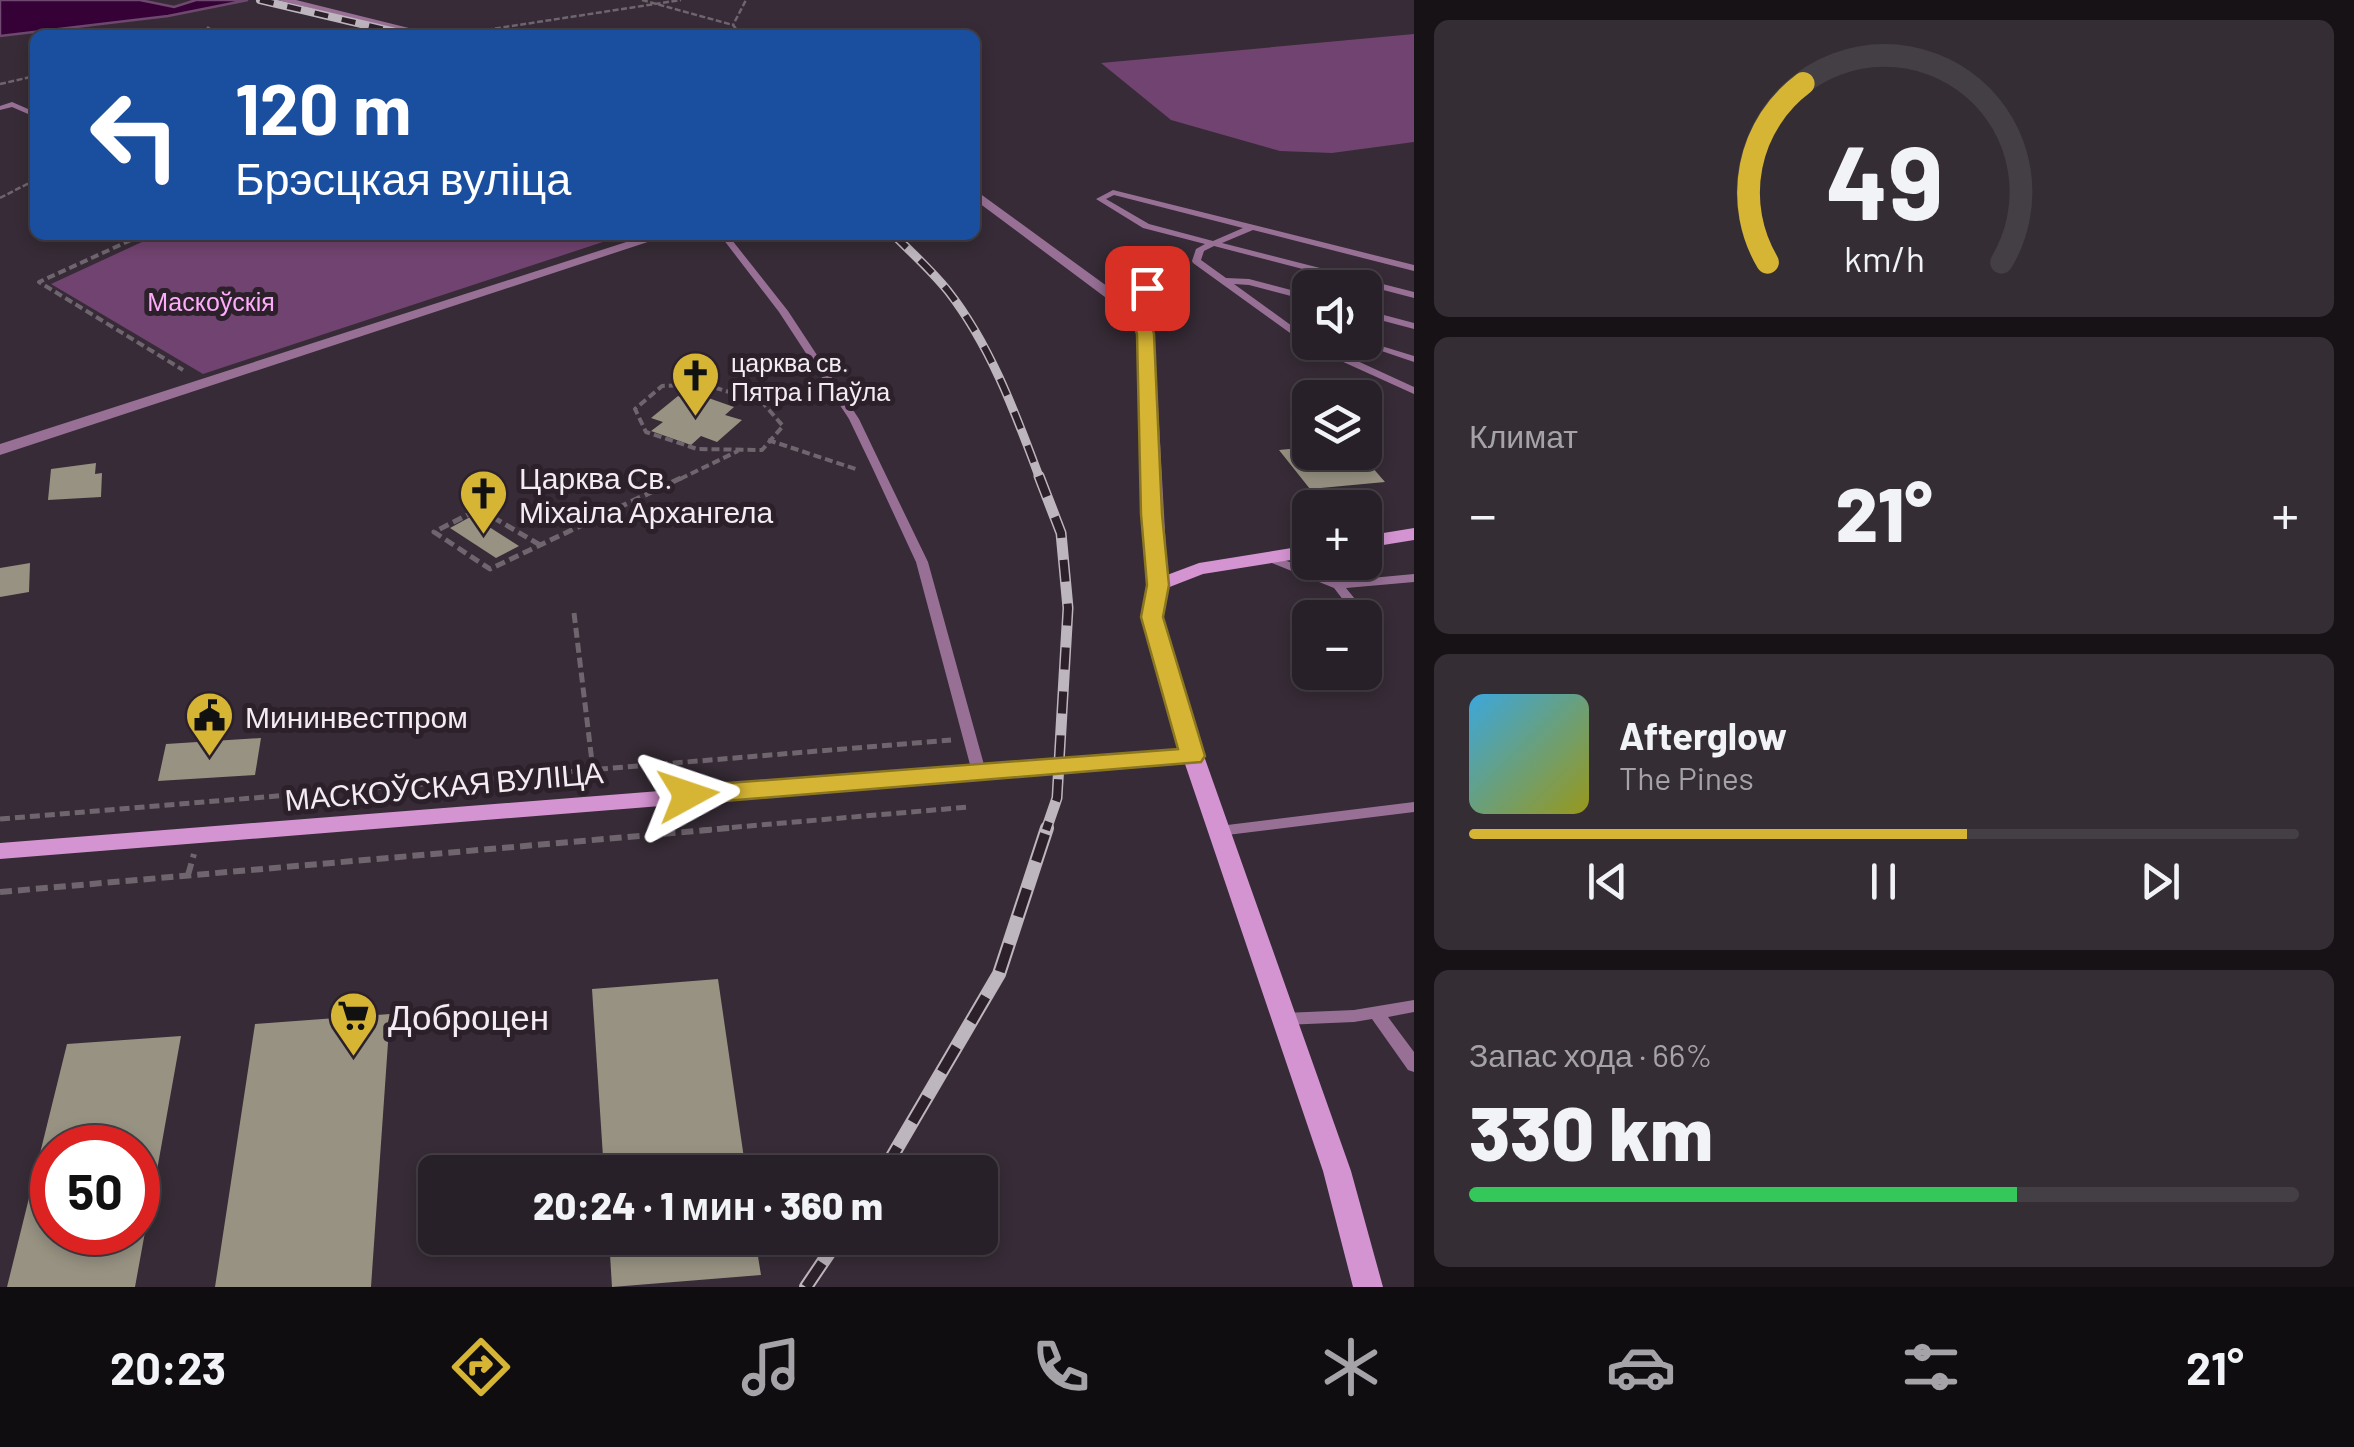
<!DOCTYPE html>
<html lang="ru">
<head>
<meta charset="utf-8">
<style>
	:root { --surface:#282028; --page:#342d34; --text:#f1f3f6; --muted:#a5a3a8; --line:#443e45; --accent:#d6b534 }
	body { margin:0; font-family:Barlow,sans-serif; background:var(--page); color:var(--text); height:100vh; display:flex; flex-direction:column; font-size:38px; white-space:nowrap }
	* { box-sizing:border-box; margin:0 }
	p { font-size:32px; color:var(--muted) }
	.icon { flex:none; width:55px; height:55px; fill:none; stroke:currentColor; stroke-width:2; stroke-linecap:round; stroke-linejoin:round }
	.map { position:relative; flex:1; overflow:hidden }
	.panel { display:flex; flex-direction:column; gap:20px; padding:20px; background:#161216; width:940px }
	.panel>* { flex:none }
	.guide { position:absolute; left:30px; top:30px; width:950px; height:210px; border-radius:15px; box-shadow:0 5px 15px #0003,0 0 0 2px var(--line); background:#1a4fa0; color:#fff; overflow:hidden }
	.tools { position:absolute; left:1292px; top:270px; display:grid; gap:20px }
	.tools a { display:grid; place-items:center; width:90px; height:90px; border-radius:15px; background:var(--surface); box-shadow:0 5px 15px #0003,0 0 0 2px var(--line); font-size:50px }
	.speed { position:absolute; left:30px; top:1125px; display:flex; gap:20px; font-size:50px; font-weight:700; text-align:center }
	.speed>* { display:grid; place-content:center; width:130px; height:130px; border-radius:50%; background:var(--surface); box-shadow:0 5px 15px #0003,0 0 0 2px var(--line); line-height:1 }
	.speed .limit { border:15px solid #d22; background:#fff; color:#111 }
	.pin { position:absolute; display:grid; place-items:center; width:85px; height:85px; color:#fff; margin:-42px; border-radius:20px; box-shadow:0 5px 15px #0006 }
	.me { position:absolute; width:110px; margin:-55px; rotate:85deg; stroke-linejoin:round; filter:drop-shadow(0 0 8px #0008) }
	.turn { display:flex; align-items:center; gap:35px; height:210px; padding:0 40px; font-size:45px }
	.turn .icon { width:130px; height:130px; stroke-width:2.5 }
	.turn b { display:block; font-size:70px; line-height:85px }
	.big { font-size:75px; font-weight:800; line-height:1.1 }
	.panel .widget { flex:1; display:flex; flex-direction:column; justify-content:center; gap:15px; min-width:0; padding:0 35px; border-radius:15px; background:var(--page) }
	.panel .dial { align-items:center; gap:0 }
	.dial svg { height:260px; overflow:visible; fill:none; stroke:var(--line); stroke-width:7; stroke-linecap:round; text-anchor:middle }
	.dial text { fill:var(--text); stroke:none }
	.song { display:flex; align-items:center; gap:30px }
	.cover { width:120px; height:120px; border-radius:15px; background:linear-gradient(135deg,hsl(200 70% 55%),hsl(60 70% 35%)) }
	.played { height:10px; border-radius:5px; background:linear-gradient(90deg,var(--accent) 60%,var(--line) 60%) }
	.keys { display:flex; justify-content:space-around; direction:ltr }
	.heat { display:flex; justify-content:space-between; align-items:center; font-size:55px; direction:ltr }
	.charge { height:15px; border-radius:8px; background:linear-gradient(90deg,#34c759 66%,var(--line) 0) }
	.trip { position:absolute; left:418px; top:1155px; width:580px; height:100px; border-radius:15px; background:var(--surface); box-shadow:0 5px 15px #0003,0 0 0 2px var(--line); font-weight:800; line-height:100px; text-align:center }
	.tabs { display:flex; height:160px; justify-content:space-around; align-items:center; background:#100d10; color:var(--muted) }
	.tabs .icon { width:70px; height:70px }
	.tabs .on { color:var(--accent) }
	.tabs b { font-size:45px; color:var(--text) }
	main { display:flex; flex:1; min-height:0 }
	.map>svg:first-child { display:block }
</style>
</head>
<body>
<main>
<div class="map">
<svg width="1414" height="1287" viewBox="0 0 1414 1287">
	<rect width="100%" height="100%" fill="#362b36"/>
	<!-- green -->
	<path fill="#714370" d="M1414 34V142L1332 153 1280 151 1171 120 1101 63Z
		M157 235H624L203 374 51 284Z"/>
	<!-- water -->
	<path fill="#350136" stroke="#6e486f" stroke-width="2.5" d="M0 0H140L174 7 196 0H248L168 16 0 36Z"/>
	<!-- building -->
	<path fill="#979282" d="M700 395 734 407 725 415 742 420 717 442 701 436 691 445 651 431 663 422 651 418 678 396 693 401Z
		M1310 447V452H1319L1327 463 1365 459 1385 482 1310 489 1279 450Z
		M96 463 95 474 102 473 101 497 48 500 51 469Z
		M472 516 519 546 496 558 450 528Z
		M30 563 29 592 0 597V568Z
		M261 738 255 775 158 781 166 744Z
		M718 979 746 1172H604L592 989Z
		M390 1014 371 1287H215L255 1024Z
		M181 1036 149 1215 138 1214V1148H52V1232H145L135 1287H7L67 1044Z
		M609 1238H755L761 1275 612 1287Z"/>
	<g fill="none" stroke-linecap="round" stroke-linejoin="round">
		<!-- path-far3 -->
		<path stroke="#6f656f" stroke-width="2.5" stroke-dasharray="6 2.5" stroke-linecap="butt" d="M642 0 733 25
			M207 27 219 35
			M453 35 681 0
			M741 35 733 25 746 0
			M0 84 35 76
			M0 198 35 180"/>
		<!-- path-far2 -->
		<path stroke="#6f656f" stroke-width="4" stroke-dasharray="8 4" stroke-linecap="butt" d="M142 235 39 282 183 370
			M703 384 762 402 783 426 762 450 697 449 646 432 635 409 662 386Z
			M768 440 859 470
			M680 479 738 451"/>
		<!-- path-far1 -->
		<path stroke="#6f656f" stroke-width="5" stroke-dasharray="10 5" stroke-linecap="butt" d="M540 545 479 509 434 532 490 569 685 476
			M574 613 593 770
			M0 819 951 740
			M702 830 969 807"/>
		<!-- path -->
		<path stroke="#6f656f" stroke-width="6" stroke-dasharray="12 6" stroke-linecap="butt" d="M188 875 194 854
			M0 892 730 828"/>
		<!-- service -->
		<path fill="#987096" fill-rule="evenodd" d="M12 102 35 112V117L12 107 0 110V106Z
			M1113 190 1414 265V271L1253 230 1222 243 1414 292V298L1214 246 1204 251 1201 260 1226 278 1249 279 1310 295V301L1249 285 1234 284 1310 339V342H1316L1414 387V394L1308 346 1193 263 1192 261 1196 249 1205 244 1143 228 1096 199ZM1114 195 1243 228 1213 241 1149 224 1106 199Z
			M720 235H728L788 311 859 419 882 467 928 562 986 772 984 775H974L972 772 916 562 872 467 849 419 779 312Z
			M1154 257 1158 260 1145 316 1140 319 1137 318 1135 316 1150 260Z
			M1365 310 1414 323V329L1365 316Z
			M1365 341 1414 356V362L1355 342H1365Z
			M1266 553 1339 581 1414 574V582L1346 588 1382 632 1380 635 1365 638V630H1368L1365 626V618H1357L1334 588 1262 559 1260 557Z
			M1414 802V812L1219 836 1214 835 1212 831 1214 827 1219 826Z
			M1414 1000V1012L1388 1017 1414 1052V1072L1408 1070 1372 1019 1354 1022 1284 1025 1278 1024 1276 1019 1278 1014 1284 1013 1354 1010Z"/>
		<!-- minor -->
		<path fill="#987096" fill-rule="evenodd" d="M278 0H296L437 35H418Z
			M975 190 1148 316 1154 335 1168 585 1165 589 1158 591 1148 585 1138 335 1133 318 975 200Z
			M648 235H669L0 455V444Z"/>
		<!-- secondary -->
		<path fill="#d493d1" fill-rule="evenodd" d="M1414 528V540L1365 548V536Z
			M1310 545V557L1203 574 1167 588 1162 617 1175 664 1204 756 1351 1171 1383 1287H1353L1323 1171 1185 764 0 859V843L1180 750 1142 617 1148 585 1151 581 1199 563Z"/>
		<defs>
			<path id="rail-far3" d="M260 0 408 35"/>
			<path id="rail-far2" d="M894 235C912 253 932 271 948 291 991 346 1016 415 1040 479"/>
			<path id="rail-far1" d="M1039 476 1061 533 1068 608 1057 798 1046 830"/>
			<path id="rail" d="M883 1172 999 974 1047 828
				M806 1287 839 1238"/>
		</defs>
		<!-- rail-far3 casing -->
		<use href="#rail-far3" stroke="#beb6be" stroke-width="8"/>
		<!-- rail-far2 casing -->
		<use href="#rail-far2" stroke="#beb6be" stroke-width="9"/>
		<!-- rail-far1 casing -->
		<use href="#rail-far1" stroke="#beb6be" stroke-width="11"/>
		<!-- rail casing -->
		<use href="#rail" stroke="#beb6be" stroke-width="14"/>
		<!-- rail-far3 -->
		<use href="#rail-far3" stroke="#2c212b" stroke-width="5" stroke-dasharray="14" stroke-linecap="butt"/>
		<!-- rail-far2 -->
		<use href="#rail-far2" stroke="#2c212b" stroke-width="6" stroke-dasharray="18" stroke-linecap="butt"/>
		<!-- rail-far1 -->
		<use href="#rail-far1" stroke="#2c212b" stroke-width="8" stroke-dasharray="22" stroke-linecap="butt"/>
		<!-- rail -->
		<use href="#rail" stroke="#2c212b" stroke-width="10" stroke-dasharray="29" stroke-linecap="butt"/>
	</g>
	<!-- route -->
	<path fill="#d6b534" stroke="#8b7622" stroke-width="2.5" d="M1147 283 1155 288 1149 316 1154 334 1162 514 1169 585 1163 617 1205 756 1201 762 688 804 679 802 675 795 679 789 688 786 1178 749 1141 617 1147 585 1141 514 1137 334 1131 316 1138 288Z"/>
	<!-- icons -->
	<defs>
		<symbol id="church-pin" viewBox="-11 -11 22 30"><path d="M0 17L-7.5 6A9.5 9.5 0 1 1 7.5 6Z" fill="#d6b534" stroke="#2c212b"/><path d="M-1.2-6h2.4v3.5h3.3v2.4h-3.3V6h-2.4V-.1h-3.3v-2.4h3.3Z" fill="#111"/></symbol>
		<symbol id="civic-pin" viewBox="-11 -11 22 30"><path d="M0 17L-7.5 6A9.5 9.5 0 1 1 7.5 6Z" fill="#d6b534" stroke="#2c212b"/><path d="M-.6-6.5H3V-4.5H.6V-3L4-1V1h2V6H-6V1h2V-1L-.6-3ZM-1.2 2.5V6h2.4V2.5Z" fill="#111"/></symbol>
		<symbol id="supermarket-pin" viewBox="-11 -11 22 30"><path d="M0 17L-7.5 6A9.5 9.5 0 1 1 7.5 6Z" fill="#d6b534" stroke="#2c212b"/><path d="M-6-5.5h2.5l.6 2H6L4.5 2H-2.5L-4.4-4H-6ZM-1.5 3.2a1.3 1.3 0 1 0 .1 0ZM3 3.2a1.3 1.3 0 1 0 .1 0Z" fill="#111"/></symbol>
	</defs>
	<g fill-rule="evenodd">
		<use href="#church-pin" x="668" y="348" width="55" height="75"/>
		<use href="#church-pin" x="456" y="466" width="55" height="75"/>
		<use href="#civic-pin" x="182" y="688" width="55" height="75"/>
		<use href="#supermarket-pin" x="326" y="988" width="55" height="75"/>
	</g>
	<g text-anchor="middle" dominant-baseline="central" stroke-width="10" stroke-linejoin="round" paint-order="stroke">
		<!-- far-park labels -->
		<g font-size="25" fill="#fdacfa" stroke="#2c212b">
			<text x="211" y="301">Маскоўскія</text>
		</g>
		<!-- far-poi labels -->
		<g font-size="25" fill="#f3ecf3" stroke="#2c212b" text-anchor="start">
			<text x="731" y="362">царква св.<tspan x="731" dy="29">Пятра і Паўла</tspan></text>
		</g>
		<!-- poi labels -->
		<g font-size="30" fill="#f3ecf3" stroke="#2c212b" text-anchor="start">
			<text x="519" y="477">Царква Св.<tspan x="519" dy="34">Міхаіла Архангела</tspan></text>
			<text x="245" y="716">Мининвестпром</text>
		</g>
		<!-- street labels -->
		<g font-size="30" fill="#f3ecf3" stroke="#2c212b">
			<text transform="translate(444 785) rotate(-5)">МАСКОЎСКАЯ ВУЛІЦА</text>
		</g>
		<!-- near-poi labels -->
		<g font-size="35" fill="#f3ecf3" stroke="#2c212b" text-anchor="start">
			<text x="388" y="1016">Доброцен</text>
		</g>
	</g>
</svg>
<div class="tools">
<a><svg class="icon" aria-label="sound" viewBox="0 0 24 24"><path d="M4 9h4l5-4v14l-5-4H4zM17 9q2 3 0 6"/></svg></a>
<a><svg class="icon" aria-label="layers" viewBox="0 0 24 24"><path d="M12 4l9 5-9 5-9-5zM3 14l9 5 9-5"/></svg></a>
<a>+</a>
<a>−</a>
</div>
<div class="speed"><div class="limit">50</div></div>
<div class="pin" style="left:1147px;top:288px;background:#d93025"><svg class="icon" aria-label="arrive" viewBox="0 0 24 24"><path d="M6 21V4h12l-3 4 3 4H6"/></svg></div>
<svg class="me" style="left:688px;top:795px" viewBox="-20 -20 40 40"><path d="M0-17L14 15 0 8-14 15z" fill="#d6b534" stroke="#fff" stroke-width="4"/></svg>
<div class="trip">20:24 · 1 мин · 360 m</div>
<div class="guide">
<div class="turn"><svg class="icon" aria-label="left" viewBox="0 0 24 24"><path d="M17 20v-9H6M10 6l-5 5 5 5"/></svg><div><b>120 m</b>Брэсцкая вуліца</div></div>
</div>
</div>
<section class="panel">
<div class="widget dial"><svg viewBox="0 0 100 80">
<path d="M14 69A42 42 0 1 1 86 69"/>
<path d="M14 69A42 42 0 0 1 25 14" stroke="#d6b534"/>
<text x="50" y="56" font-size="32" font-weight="700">49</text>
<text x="50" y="72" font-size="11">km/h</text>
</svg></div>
<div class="widget"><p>Климат</p>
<div class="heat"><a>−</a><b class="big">21°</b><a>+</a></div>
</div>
<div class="widget">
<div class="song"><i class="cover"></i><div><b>Afterglow</b><p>The Pines</p></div></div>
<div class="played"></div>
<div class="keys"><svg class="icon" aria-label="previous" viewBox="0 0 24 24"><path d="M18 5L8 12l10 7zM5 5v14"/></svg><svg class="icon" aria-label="pause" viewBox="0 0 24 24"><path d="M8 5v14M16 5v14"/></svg><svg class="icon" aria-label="next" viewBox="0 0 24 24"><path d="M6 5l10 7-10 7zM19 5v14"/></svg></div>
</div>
<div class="widget"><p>Запас хода · 66%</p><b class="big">330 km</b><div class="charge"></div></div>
</section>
</main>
<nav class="tabs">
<b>20:23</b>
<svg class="icon on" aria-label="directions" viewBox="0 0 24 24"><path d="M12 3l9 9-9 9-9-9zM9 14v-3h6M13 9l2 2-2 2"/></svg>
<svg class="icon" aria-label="music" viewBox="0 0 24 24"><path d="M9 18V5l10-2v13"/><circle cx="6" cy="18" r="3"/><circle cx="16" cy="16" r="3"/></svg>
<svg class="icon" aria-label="phone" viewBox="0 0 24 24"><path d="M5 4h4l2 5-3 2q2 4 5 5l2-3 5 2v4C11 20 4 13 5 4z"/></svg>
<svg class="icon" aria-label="climate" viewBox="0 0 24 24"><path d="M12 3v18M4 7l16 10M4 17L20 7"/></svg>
<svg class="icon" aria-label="car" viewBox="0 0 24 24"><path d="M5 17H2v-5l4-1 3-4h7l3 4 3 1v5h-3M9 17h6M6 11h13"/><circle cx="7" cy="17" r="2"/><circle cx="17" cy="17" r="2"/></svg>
<svg class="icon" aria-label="filters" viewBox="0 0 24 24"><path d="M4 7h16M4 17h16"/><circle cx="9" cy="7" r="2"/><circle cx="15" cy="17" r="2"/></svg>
<b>21°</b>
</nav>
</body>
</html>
